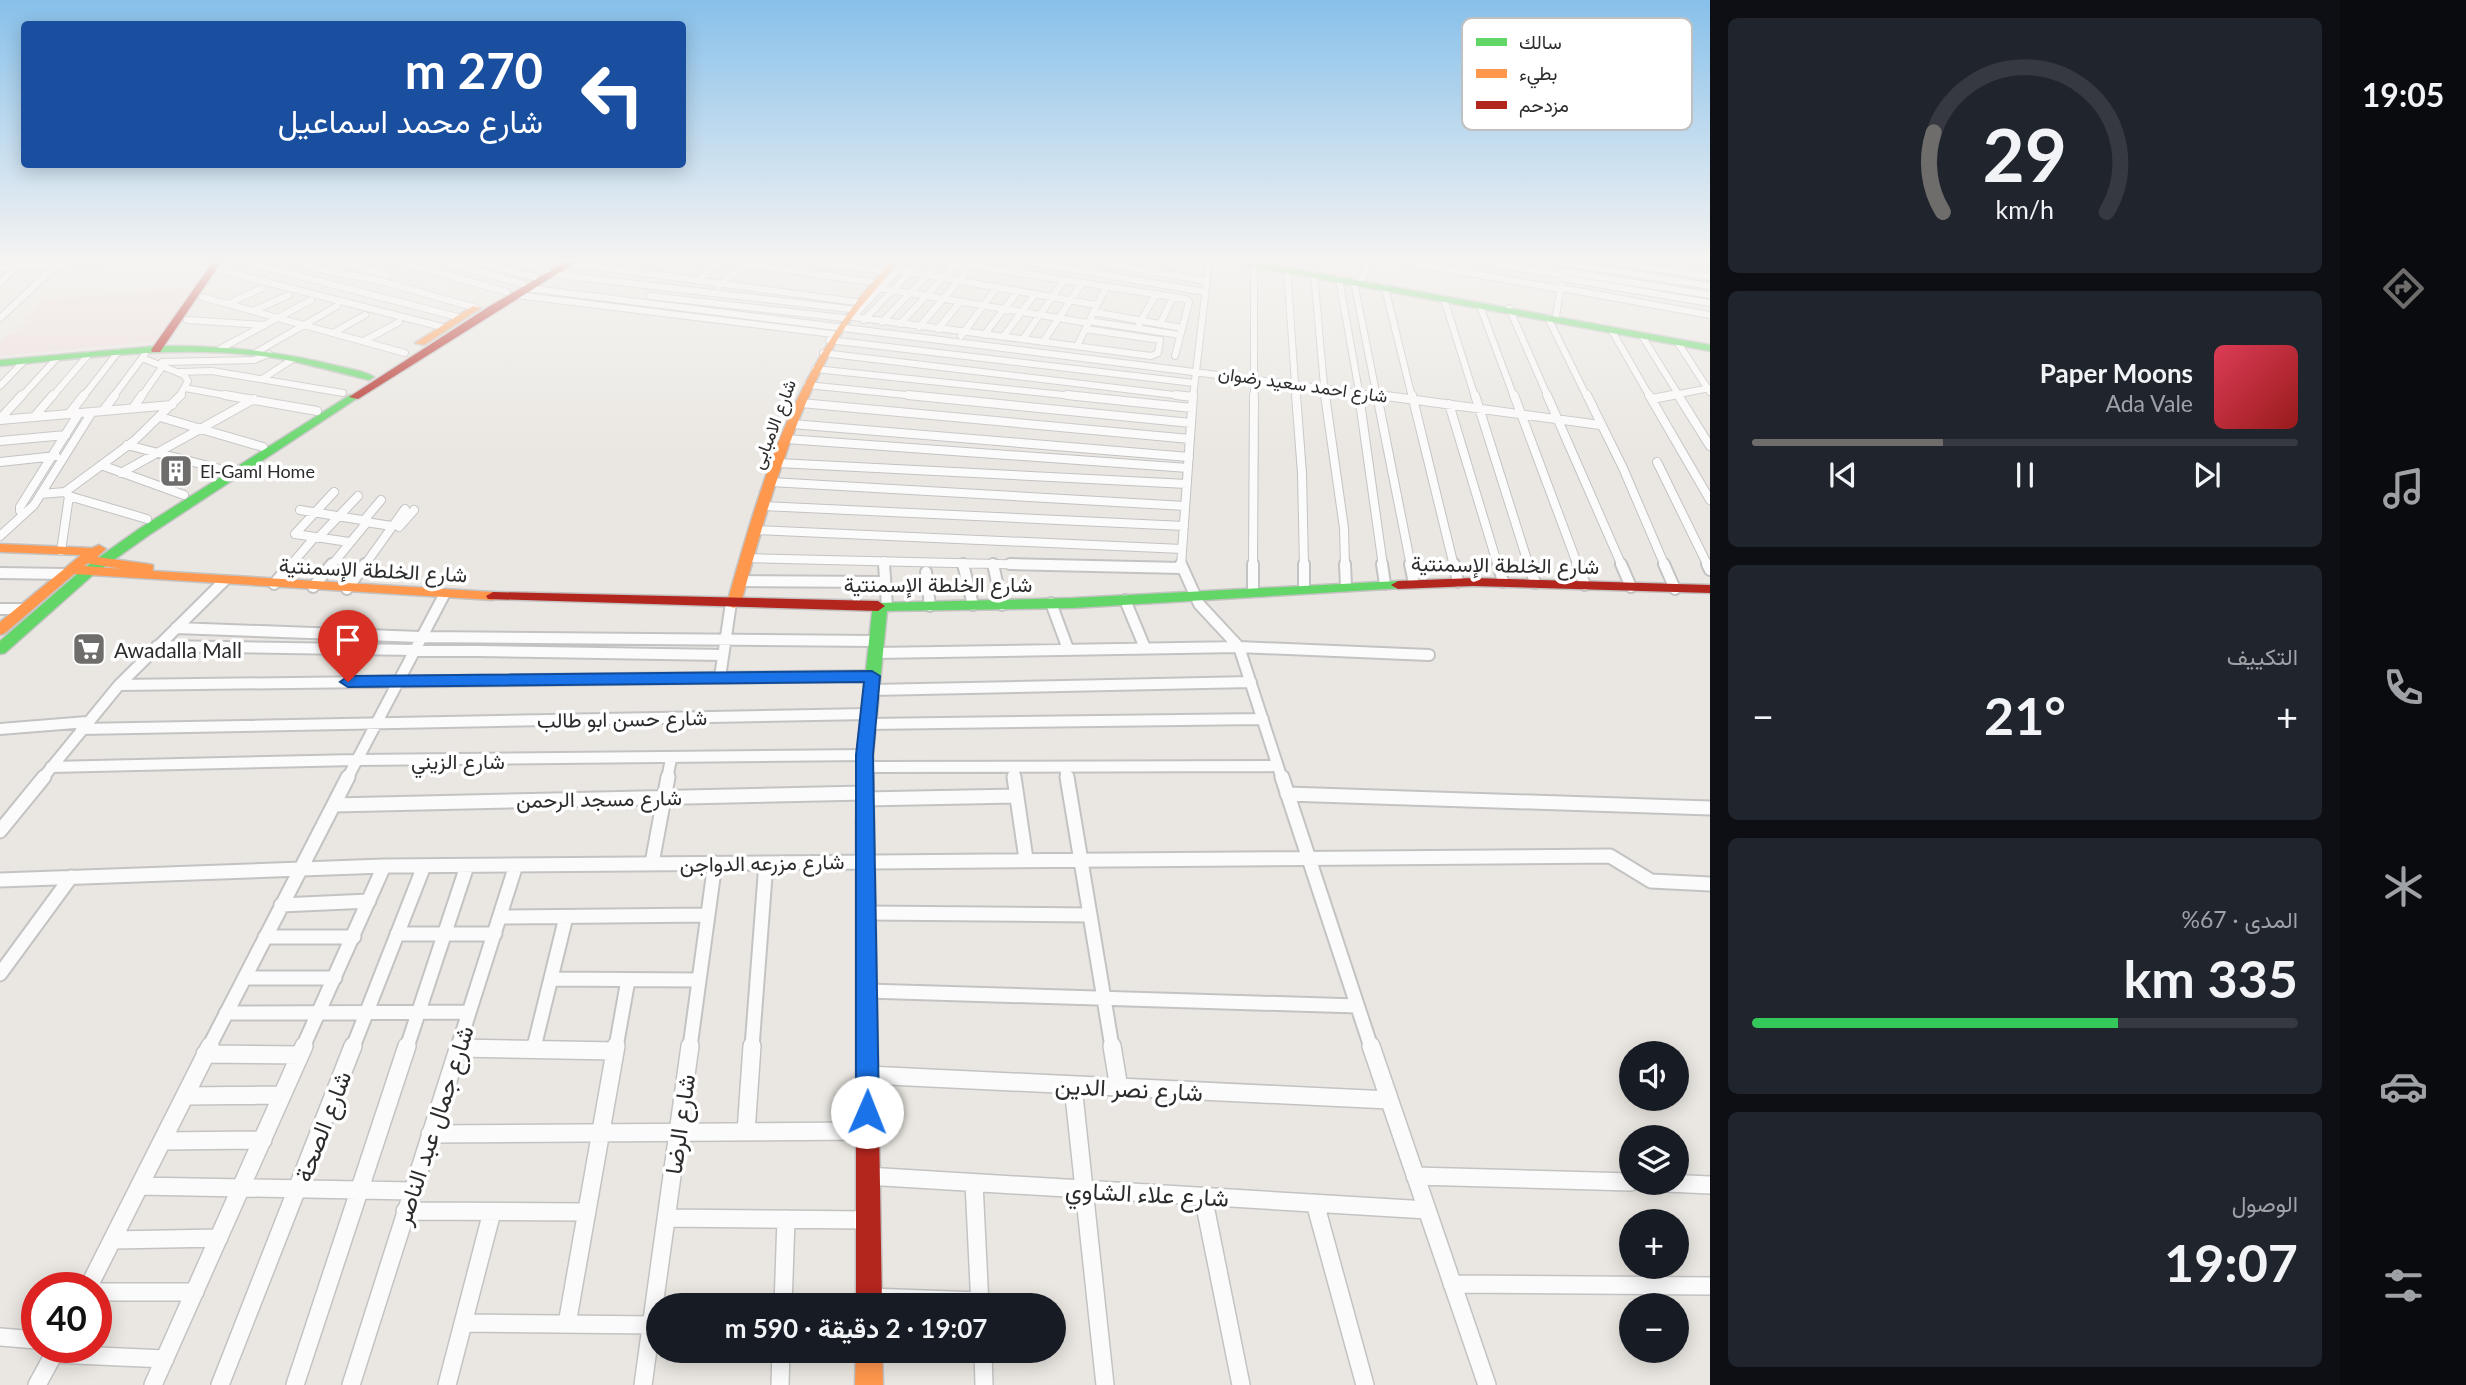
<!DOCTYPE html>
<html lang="ar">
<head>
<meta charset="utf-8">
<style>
	:root { --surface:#171b24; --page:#20242c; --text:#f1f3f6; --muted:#9ea1a6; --line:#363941; --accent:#6e6d6c }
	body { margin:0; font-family:Lato,Vazirmatn,sans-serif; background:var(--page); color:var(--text); direction:rtl; height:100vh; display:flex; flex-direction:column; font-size:26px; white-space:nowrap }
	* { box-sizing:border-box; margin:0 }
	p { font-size:23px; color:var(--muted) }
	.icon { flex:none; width:38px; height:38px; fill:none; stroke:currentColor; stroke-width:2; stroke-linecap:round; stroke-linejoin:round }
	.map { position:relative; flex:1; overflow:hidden; direction:ltr }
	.sheet { display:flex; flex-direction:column; gap:18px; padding:18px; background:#0d0f14; width:630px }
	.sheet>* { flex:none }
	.top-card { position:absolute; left:21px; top:21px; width:665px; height:147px; border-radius:7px; box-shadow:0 4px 18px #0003; direction:rtl; background:#1a4fa0; color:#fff; overflow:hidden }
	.buttons { position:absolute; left:1619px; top:1041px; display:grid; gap:14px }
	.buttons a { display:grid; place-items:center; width:70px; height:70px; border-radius:50%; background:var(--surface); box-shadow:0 4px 18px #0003; font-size:35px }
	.speed { position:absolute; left:21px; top:1272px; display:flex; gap:14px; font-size:35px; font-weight:700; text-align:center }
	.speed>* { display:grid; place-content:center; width:91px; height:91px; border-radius:50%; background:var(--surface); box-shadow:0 4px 18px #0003; line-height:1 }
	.speed .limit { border:10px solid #d22; background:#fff; color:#111 }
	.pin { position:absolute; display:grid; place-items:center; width:60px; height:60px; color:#fff; margin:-72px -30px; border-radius:50% 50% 50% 0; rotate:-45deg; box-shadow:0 0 7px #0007 }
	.pin .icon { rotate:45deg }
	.me { position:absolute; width:77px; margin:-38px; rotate:1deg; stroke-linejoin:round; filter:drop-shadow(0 0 5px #0008) }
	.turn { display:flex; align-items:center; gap:24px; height:147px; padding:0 28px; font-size:32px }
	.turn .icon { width:91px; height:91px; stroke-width:2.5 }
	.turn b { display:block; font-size:49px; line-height:60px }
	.big { font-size:52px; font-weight:700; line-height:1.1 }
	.sheet .widget { flex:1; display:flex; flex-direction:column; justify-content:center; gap:10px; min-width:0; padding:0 24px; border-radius:10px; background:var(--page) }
	.sheet .dial { align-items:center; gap:0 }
	.dial svg { height:182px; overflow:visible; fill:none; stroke:var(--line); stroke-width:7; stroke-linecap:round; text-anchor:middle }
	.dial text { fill:var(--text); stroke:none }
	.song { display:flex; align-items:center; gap:21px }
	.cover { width:84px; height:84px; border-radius:10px; background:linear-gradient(135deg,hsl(350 70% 55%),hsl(0 70% 35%)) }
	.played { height:7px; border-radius:4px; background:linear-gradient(90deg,var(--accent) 35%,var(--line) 35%) }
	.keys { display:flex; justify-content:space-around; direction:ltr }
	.heat { display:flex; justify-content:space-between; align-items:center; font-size:38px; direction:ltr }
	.charge { height:10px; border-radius:5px; background:linear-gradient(90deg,#34c759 67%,var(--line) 0) }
	.trip { position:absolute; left:646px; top:1293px; width:420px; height:70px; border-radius:35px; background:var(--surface); box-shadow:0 4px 18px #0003; font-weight:700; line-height:70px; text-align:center; direction:rtl }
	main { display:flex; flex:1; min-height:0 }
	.tabs { display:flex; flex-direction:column; width:126px; justify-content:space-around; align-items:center; background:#090b0e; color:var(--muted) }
	.tabs .icon { width:49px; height:49px }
	.tabs .on { color:var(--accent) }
	.tabs b { font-size:32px; color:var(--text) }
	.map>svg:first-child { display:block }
</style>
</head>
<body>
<main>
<nav class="tabs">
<b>19:05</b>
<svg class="icon on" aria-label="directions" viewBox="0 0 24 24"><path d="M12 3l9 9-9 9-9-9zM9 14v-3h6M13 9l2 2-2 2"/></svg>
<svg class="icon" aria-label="music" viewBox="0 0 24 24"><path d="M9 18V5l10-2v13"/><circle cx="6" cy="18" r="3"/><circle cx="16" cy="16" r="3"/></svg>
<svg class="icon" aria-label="phone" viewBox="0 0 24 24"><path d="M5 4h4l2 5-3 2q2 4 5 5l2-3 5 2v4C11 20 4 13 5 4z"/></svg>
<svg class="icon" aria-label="climate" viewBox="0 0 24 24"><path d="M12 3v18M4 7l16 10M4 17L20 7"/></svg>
<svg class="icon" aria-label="car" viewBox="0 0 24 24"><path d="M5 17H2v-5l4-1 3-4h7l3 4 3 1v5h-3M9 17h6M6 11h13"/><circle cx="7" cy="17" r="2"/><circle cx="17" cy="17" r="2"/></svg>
<svg class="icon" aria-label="filters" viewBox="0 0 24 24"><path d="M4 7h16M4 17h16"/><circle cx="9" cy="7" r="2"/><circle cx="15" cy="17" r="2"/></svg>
</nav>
<section class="sheet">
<div class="widget dial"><svg viewBox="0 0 100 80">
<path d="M14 69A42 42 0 1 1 86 69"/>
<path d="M14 69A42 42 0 0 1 10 34" stroke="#6e6d6c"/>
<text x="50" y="56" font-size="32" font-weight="700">29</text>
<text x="50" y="72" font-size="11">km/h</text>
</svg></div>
<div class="widget">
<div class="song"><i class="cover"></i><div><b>Paper Moons</b><p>Ada Vale</p></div></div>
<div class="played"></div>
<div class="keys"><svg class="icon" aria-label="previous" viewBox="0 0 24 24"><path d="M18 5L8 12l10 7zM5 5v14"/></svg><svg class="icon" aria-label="pause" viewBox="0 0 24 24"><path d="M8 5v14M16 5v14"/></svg><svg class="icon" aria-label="next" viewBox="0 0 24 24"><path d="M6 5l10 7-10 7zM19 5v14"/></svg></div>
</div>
<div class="widget"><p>التكييف</p>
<div class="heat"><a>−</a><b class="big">21°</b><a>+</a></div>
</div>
<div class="widget"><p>المدى · 67%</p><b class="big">335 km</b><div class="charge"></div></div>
<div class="widget"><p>الوصول</p><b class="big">19:07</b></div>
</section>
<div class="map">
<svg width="1710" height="1385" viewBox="0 0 1710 1385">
	<rect width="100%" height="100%" fill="#eae7e2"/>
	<!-- medical -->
	<path fill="#ecdddb" d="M196 287 156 341 0 356V342L7 335 15 334 45 299Z"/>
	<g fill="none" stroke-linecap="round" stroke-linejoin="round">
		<defs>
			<path id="street-far4" d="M245 262 458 317
				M309 262 308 267 377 280 476 308
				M341 262 387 275
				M401 262 507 292
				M445 262 523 284
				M474 262 535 277
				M520 262 547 270
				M730 262 872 282
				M812 262 883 271
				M905 262 853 317 1151 356 1158 353 1160 340 1085 329
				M949 262 1186 299 1189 302 1175 356
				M1030 262 1205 292
				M1096 262 1206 281
				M1405 262 1560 289
				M1483 262 1562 275
				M1557 262 1710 286
				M1613 262 1710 277
				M570 263 856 302
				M0 268 94 262
				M893 269 1096 305
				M1287 269 1296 397
				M219 270 442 327
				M1561 271 1710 295
				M551 274 850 309
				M1314 274 1325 397
				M1562 278 1710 303
				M1339 279 1360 397
				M1361 280 1369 262
				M697 281 720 262
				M0 282 16 267
				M1354 282 1377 397
				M718 287 747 262
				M527 288 1392 397
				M879 288 1088 323
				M1385 288 1412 397
				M1561 288 1710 315
				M516 295 833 334
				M650 296 844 318
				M202 297 405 353
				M1444 299 1475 397
				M228 304 262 288
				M1480 306 1514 397
				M1509 308 1548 397
				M253 311 289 295
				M1093 312 1182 328
				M1556 316 1561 285
				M0 318 58 264
				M1548 318 1587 397
				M187 320 264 325
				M864 320 920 262
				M1089 321 1180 335
				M882 322 940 262
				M900 324 957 263
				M1160 324 1173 297
				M1138 326 1156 294
				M919 327 972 265
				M938 329 960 302
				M1612 331 1650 397
				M333 333 365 315
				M984 335 1018 291
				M961 336 997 287
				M1642 336 1680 397
				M1003 337 1035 294
				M1023 339 1064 280
				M829 340 1194 383
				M364 341 399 322
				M1043 342 1082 283
				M1678 343 1710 392
				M1077 346 1106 287
				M220 349 311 300
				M257 352 337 306
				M823 353 1191 397
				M142 358 184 375 188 381 179 397
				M162 362 254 360 269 354
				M815 369 1083 397
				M180 372 212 371 343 393
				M262 379 293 359
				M807 385 926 397
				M0 386 24 361
				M185 388 235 397
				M21 397 57 358
				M52 397 88 355
				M83 397 118 352
				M113 397 145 354
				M141 397 163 366
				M1193 397 1209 262
				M1254 397V264
				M1664 397 1710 388"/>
			<path id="street-far3" d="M225 395 317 411
				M908 395 1191 423
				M1067 395 1192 408
				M1176 395 1193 397
				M1296 395 1302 473 1304 566
				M1325 395 1344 528 1345 566
				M1359 395 1383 566
				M1377 395 1411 566
				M1379 395 1600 425
				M1412 395 1454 566
				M1475 395 1529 566
				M1514 395 1578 566
				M1547 395 1622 566
				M1587 395 1623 468 1665 566
				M1649 395 1710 500
				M1678 395 1710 446
				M1652 399 1673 395
				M801 403 1190 439
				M1449 404 1498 566
				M133 408 142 395
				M103 411 115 395
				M69 414 84 395
				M34 417 53 395
				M160 417 263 447
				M0 419 22 395
				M0 420 172 405
				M792 424 1189 457
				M786 439 1188 468
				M0 441 66 435
				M127 445 224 470
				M0 462 56 456
				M1657 462 1708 566
				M778 463 1187 484
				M101 465 184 495
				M121 473 254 399
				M771 482 1185 506
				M65 492 134 441 181 395
				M334 492 295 534 349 542
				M41 494 65 492 69 496 61 551
				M69 496 147 519
				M763 506 1184 526
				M300 510 368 521 331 566
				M24 513 20 511V507L79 413
				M365 519 381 500
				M372 523 392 526
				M399 527 414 510
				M755 530 1182 549
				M0 536 34 505 92 412
				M318 538 358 496
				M746 558 1086 566
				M884 561V566
				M963 563 964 566
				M290 566 314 538
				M364 566 405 509
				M1181 566 1193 395
				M1253 566 1254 395"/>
			<path id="street-far2" d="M884 564 887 606
				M963 564 973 605
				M993 564 1002 605
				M1010 564 1181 568
				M1181 564 1199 604 1239 647 1282 779
				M1304 564V588
				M1345 564 1346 586
				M1382 564 1385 584
				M1410 564 1414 583
				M1454 564 1458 582
				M1498 564 1503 582
				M1529 564 1535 583
				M1577 564 1585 585
				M1621 564 1631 587
				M1664 564 1675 589
				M1707 564 1710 570
				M926 572 930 606
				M0 573 65 574
				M740 581 885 582
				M274 584 291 564
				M313 587 332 564
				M347 589 365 564
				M1253 591V564
				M1125 600 1145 648
				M1051 603 1068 649
				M0 609H23
				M176 628 420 637 876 641
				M157 646 723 655
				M875 653 1239 647 1429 655
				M720 677 731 603
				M119 685 872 676
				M871 690 1251 682
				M867 724 1263 719
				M0 729 87 722
				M81 729 868 714
				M51 767 356 760 865 755
				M865 767 1277 766
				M1013 767 1015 779
				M1065 767 1067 779
				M42 779 119 685 224 581
				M347 779 444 595
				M667 779 671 759"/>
			<path id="street-far1" d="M1014 777 1026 859
				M1067 777 1112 1047
				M1282 777 1371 1047
				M1287 794 1710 808
				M864 799 1017 796
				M334 805 865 793
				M0 831 44 777
				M652 863 668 777
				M0 880 384 866 1610 856 1651 881 1710 884
				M281 905 369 901
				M866 913 1090 915
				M500 917 708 915
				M397 934H495
				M265 937H354
				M0 974 71 877
				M245 978H335
				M551 979 699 980
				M867 991 1357 1006
				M226 1013 469 1012
				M209 1047 348 777
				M303 1047 384 866
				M353 1047 424 866
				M407 1047 467 866
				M458 1047 516 865
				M534 1047 566 917
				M616 1047 628 980
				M690 1047 715 863
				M752 1047 766 863"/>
			<path id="street" d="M1112 1046 1119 1088
				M1371 1046 1487 1385
				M458 1048 615 1051
				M534 1049 535 1046
				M205 1054 300 1055
				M868 1075 1389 1100
				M1073 1086 1105 1385
				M186 1096 282 1095
				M746 1132 752 1046
				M430 1134 867 1131
				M163 1141 263 1140
				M867 1176 1427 1210
				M1415 1176 1631 1182
				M974 1183 980 1306
				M1667 1183 1710 1185
				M140 1186 412 1191
				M1203 1196 1241 1385
				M1315 1203 1365 1385
				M405 1211 587 1212
				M666 1218 868 1220
				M113 1240 219 1238
				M1452 1284 1710 1286
				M88 1288 210 1046
				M96 1292H195
				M869 1297 980 1301
				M783 1306 786 1219
				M463 1323 656 1325
				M567 1324 616 1046
				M0 1337 37 1340
				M983 1351 984 1385
				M54 1354 165 1359
				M37 1385 56 1350
				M153 1385 304 1046
				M220 1385 353 1046
				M295 1385 407 1046
				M351 1385 459 1046
				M447 1385 492 1212
				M643 1385 690 1046
				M780 1385 781 1351"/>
			<path id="fast" d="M1240 262H1257L1710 345V351L1244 265Z
				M158 346C220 345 278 351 338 366 350 369 365 371 374 377L369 380C331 371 292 359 253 355 169 346 84 358 0 366V360Z
				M350 395 359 397 149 535 94 574 5 653 0 654V641L84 568 139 529Z
				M1398 581 1405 585 1403 588 1073 608 887 611 873 755 874 823 871 828 865 830 859 828 856 823 857 755 873 603 1073 598Z"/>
			<path id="slow" d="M890 262H899C879 287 856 309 839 337 791 419 766 512 741 603L734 608 729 606 727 603C764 472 796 364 890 262Z
				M473 306 481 308 424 345 415 343Z
				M0 544 92 548 99 545 106 549 97 557 148 564 153 565V571L493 592 500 596 493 600 74 574 5 633 0 635V622L81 555 0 552ZM88 563 91 564 123 569 84 566Z
				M856 1351H882L883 1385H855Z"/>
			<path id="jam" d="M213 262H221L160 352H152L151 350Z
				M566 262H576L358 399 349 397 490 306Z
				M1473 578 1710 585V593L1473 586 1398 589 1391 585 1398 581Z
				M493 592 878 601 885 606 878 611 488 599 486 596Z
				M865 816 871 818 874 823 882 1306H856V823L859 818Z"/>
		</defs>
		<!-- street-far4 casing -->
		<use href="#street-far4" stroke="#c4c3c3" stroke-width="8"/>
		<!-- street-far3 casing -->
		<use href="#street-far3" stroke="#c4c3c3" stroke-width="10"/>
		<!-- street-far2 casing -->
		<use href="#street-far2" stroke="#c4c3c3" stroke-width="14"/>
		<!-- street-far1 casing -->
		<use href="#street-far1" stroke="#c4c3c3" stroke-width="17"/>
		<!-- street casing -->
		<use href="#street" stroke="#c4c3c3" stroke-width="20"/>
		<!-- fast casing -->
		<use href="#fast" stroke="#c4c3c3" stroke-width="3"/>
		<!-- slow casing -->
		<use href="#slow" stroke="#c4c3c3" stroke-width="3"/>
		<!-- jam casing -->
		<use href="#jam" stroke="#c4c3c3" stroke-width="3"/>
		<!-- street-far4 -->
		<use href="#street-far4" stroke="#fcfbfb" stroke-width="6"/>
		<!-- street-far3 -->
		<use href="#street-far3" stroke="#fcfbfb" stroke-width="8"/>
		<!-- street-far2 -->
		<use href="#street-far2" stroke="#fcfbfb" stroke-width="10"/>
		<!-- street-far1 -->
		<use href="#street-far1" stroke="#fcfbfb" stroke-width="13"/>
		<!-- street -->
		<use href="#street" stroke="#fcfbfb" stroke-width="17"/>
		<!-- fast -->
		<use href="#fast" fill="#63d668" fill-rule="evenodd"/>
		<!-- slow -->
		<use href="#slow" fill="#ff974d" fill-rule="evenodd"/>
		<!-- jam -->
		<use href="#jam" fill="#b3261e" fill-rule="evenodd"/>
	</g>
	<!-- sky -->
	<linearGradient id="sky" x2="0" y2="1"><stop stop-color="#87c0ea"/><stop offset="0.57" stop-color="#f6f4f2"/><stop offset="1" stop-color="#f6f4f2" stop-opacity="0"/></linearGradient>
	<rect width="1710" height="456" fill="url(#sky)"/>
	<!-- route -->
	<path fill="#1a73e8" stroke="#114b97" stroke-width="2" d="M872 671 880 676 873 755 879 1112 875 1120 867 1124 859 1120 856 1112V755L864 682 348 687 340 682 348 676Z"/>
	<!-- icons -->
	<defs>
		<symbol id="building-square" viewBox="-11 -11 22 22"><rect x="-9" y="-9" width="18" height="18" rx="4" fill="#6e6d6c" stroke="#fff"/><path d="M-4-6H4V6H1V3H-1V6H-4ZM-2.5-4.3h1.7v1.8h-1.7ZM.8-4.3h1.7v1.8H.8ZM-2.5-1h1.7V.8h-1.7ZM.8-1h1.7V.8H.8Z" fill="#fff"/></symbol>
		<symbol id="supermarket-square" viewBox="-11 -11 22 22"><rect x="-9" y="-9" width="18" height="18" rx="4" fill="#6e6d6c" stroke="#fff"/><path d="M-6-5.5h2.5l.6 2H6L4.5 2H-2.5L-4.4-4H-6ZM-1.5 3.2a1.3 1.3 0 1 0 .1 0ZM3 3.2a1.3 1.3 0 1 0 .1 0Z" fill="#fff"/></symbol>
	</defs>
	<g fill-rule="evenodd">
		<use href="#building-square" x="157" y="452" width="38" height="38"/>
		<use href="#supermarket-square" x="70" y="630" width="38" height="38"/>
	</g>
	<g text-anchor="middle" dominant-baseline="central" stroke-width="7" stroke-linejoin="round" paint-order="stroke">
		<!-- far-street labels -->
		<g font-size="18" fill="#2c2c2c" stroke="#fff">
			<text transform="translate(1303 384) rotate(8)">شارع احمد سعيد رضوان</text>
			<text transform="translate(773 424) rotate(-69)">شارع الامبابى</text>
		</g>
		<!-- far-poi labels -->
		<g font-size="18" fill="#2c2c2c" stroke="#fff" text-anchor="start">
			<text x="200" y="471">El-Gaml Home</text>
		</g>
		<!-- street labels -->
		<g font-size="21" fill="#2c2c2c" stroke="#fff">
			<text transform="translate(1505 564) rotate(1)">شارع الخلطة الإسمنتية</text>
			<text transform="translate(373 569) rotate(3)">شارع الخلطة الإسمنتية</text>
			<text x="938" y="583">شارع الخلطة الإسمنتية</text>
			<text transform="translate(622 718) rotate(-1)">شارع حسن ابو طالب</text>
			<text x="458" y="760">شارع الزيني</text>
			<text transform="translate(599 798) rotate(-1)">شارع مسجد الرحمن</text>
			<text transform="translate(762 862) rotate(-1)">شارع مزرعه الدواجن</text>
		</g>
		<!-- poi labels -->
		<g font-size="21" fill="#2c2c2c" stroke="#fff" text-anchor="start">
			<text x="114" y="649">Awadalla Mall</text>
		</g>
		<!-- near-street labels -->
		<g font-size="24" fill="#2c2c2c" stroke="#fff">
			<text transform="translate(1129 1088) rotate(3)">شارع نصر الدين</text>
			<text transform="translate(679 1124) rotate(-82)">شارع الرضا</text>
			<text transform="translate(433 1125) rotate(-72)">شارع جمال عبد الناصر</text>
			<text transform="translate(322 1126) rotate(-69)">شارع الصحة</text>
			<text transform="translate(1147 1193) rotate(3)">شارع علاء الشاوي</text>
		</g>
	</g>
	<!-- legend -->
	<rect x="1462" y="18" width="230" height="112" rx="10" fill="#fff" stroke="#c0c0c0" stroke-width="2"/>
	<rect x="1476" y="38" width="31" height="8" fill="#63d668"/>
	<rect x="1476" y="69" width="31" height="9" fill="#ff974d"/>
	<rect x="1476" y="101" width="31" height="8" fill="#b3261e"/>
	<g font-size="19" fill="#2c2c2c">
		<text x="1519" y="49">سالك</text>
		<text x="1519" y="80">بطيء</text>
		<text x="1519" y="112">مزدحم</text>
	</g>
</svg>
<div class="buttons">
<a><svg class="icon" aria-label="sound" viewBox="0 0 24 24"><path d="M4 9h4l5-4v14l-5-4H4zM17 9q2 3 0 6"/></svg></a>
<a><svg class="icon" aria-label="layers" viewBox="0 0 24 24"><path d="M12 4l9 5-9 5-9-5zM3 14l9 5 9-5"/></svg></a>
<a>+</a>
<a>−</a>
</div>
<div class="speed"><div class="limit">40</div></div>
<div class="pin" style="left:348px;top:682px;background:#d93025"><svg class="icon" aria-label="arrive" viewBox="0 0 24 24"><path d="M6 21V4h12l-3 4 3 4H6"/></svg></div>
<svg class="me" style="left:867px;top:1112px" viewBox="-20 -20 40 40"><circle r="19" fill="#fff"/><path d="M0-13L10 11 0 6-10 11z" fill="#1a73e8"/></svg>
<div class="trip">19:07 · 2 دقيقة · 590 m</div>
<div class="top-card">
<div class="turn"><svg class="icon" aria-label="left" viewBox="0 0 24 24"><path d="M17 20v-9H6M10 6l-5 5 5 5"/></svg><div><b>270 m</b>شارع محمد اسماعيل</div></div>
</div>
</div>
</main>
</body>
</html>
